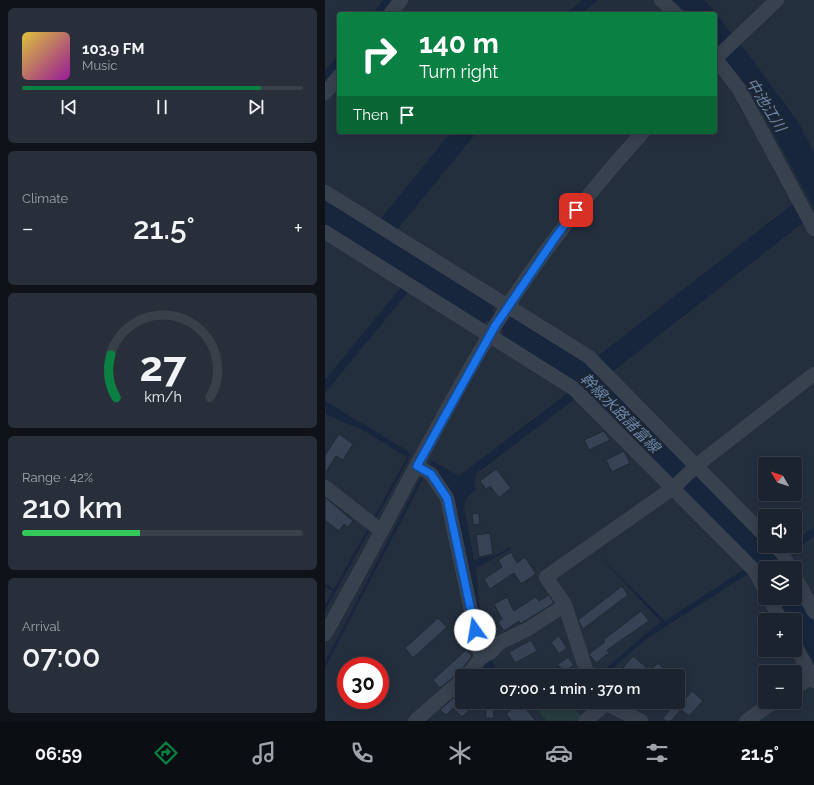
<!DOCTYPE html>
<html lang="en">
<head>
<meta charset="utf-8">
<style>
	:root { --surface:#1b232e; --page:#282f3a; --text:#f1f3f6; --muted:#a0a4aa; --line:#39404a; --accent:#0b8043 }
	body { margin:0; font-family:Raleway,"Noto Sans JP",sans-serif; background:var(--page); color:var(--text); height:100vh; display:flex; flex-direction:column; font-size:15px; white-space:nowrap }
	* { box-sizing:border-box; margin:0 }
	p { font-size:13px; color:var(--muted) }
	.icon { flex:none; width:22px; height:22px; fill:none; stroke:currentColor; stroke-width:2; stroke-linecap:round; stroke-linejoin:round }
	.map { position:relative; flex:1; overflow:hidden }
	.panel { display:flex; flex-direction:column; gap:8px; padding:8px; background:#0f1319; width:325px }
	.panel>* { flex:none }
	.hud { position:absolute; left:12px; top:12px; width:380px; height:122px; border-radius:4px; box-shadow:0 2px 10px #0003,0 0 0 1px var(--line); background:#0b8043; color:#fff; overflow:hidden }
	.needle { width:26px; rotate:309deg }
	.buttons { position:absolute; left:433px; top:457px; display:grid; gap:8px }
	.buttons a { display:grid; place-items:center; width:44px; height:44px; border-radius:4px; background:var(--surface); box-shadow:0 2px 10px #0003,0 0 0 1px var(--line); font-size:20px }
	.speed { position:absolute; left:12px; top:657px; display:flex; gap:8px; font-size:20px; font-weight:700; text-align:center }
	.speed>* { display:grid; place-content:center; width:52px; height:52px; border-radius:50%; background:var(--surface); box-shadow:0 2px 10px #0003,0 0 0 1px var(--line); line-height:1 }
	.speed .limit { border:6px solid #d22; background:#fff; color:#111 }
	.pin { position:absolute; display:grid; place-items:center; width:34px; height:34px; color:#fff; margin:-17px; border-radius:8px; box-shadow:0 2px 6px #0006 }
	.me { position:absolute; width:44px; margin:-22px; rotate:347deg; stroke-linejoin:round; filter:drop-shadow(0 0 3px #0008) }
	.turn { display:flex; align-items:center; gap:14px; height:84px; padding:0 16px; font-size:18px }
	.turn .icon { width:52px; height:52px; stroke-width:2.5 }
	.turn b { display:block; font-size:28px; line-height:34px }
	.then { display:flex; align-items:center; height:38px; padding:0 16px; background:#0003; gap:8px; font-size:15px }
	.big { font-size:30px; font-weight:600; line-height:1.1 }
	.panel .tile { flex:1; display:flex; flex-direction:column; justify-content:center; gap:6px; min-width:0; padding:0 14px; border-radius:6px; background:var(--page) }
	.panel .dial { align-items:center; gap:0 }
	.dial svg { height:104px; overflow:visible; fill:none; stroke:var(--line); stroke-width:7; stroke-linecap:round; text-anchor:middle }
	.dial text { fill:var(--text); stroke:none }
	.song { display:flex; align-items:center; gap:12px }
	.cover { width:48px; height:48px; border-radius:6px; background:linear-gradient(135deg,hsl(50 70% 55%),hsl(300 70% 35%)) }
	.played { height:4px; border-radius:2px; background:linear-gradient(90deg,var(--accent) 85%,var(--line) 85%) }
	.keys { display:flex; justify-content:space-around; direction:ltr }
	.heat { display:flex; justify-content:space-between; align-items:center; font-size:22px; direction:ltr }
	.charge { height:6px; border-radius:3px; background:linear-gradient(90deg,#34c759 42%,var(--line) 0) }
	.trip { position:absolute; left:130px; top:669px; width:230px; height:40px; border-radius:4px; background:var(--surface); box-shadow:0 2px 10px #0003,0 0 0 1px var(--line); font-weight:600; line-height:40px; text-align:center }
	.dock { display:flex; height:64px; justify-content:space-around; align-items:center; background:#0b0e12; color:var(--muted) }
	.dock .icon { width:28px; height:28px }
	.dock .current { color:var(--accent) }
	.dock b { font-size:18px; color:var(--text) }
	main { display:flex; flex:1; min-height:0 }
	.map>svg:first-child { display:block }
</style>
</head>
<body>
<main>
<section class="panel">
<div class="tile">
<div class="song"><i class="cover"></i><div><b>103.9 FM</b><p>Music</p></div></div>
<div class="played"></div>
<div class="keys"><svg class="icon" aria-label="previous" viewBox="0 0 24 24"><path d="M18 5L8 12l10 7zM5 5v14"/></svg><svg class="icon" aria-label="pause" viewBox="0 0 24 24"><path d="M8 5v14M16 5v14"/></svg><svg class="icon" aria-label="next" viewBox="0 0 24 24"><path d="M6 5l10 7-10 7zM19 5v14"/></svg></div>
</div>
<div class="tile"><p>Climate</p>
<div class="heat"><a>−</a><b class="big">21.5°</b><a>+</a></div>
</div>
<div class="tile dial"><svg viewBox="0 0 100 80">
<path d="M14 69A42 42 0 1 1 86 69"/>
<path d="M14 69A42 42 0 0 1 10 36" stroke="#0b8043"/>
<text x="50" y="56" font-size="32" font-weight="700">27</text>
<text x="50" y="72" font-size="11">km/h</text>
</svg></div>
<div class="tile"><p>Range · 42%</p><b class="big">210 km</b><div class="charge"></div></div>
<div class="tile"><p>Arrival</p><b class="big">07:00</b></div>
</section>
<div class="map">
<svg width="489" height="721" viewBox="0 0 489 721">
	<rect width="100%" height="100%" fill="#242f3e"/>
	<!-- green -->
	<path fill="#263c3f" d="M218 702H254L250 707 258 720 222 721 212 710Z"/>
	<!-- water -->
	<path fill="#17263c" d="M58 0H71L60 14H47Z
		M257 0H273L256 14H241Z
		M347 0H380L430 63 475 125 489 153V208L424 89 390 46V14H364Z
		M14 54V70L0 87V71Z
		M126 132H152L71 231 54 221Z
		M0 198 91 257 170 304 167 311 183 321 188 316 261 362 365 465 354 477 352 475 348 479 257 385 177 337 178 330 162 320 156 326 0 227Z
		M469 203 479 222 287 372 273 356Z
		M76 287 83 292 0 393V380Z
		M244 392 251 398 152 473 149 483 151 489 142 497 139 507 149 560 175 553 184 547 186 549 151 568 155 610 165 646 159 648 129 497 112 472 103 467 106 460 134 476Z
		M0 401 83 451 86 454 83 458 35 428 20 423 1 414Z
		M374 474 440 543V546H443L453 556 459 568H440V577L358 490 361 487 358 485 367 476 370 478Z
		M97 475 99 477 0 668V662Z
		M489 527V536L464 555 460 549 464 546H470V541Z
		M269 550 340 621 418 570 423 574 321 639 285 671 284 676H272L319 635 336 622Z
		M470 587 489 621V663L470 630V620H464L452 598H470Z
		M163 659H167L170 668 171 676H155L153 671Z"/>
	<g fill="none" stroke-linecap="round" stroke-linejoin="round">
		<!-- stream -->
		<path stroke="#17263c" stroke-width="2.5" d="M49 520 83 458
			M0 585 9 591
			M0 608 44 529"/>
	</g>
	<!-- building -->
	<path fill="#364354" stroke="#1f2835" d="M279 431 285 440 264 450 259 440Z
		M14 434 28 444 18 460 11 456 0 473V455Z
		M299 451 305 463 287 472 281 460Z
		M171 469 186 488 174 498 165 486 161 489 155 481Z
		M0 497 28 521 23 527 19 524 14 531 0 520Z
		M154 513 155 524 148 525 147 514Z
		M165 533 168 554 154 557 151 535Z
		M186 552 192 563 200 557 211 574 196 584 189 573 165 589 159 579 177 567 173 560Z
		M297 586 303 595 258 629 253 620Z
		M224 595 229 603 195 624 194 621 179 631 173 622 177 619 169 604 182 597 189 611 210 597 214 601Z
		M316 611 324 621 282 650 284 653 271 663 264 654 280 642 278 640Z
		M113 618 122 627 88 658 80 648Z
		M234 636 242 648 234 654 226 642Z
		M206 640 212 651 190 663 184 652Z
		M141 650 147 656 135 672 115 688 108 680Z
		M308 656 321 667 313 676H291Z
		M243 657 249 665 241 671 232 665Z
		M333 663 346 676H332L326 670Z
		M367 691 378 701 364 716 353 707Z
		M134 693 137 695V702H153L137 717 128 708 121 715 115 710Z
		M160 702H168L169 718H161Z
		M195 702H210L201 709 211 721H187L181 714Z
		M349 705 355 711 346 721H341L338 718Z"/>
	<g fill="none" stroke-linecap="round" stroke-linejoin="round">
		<defs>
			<path id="minor" d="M336 0 351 14
				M65 14 76 0
				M390 58 414 89 489 229
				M390 59 452 0
				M0 93 14 76
				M0 192 264 357 440 536
				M0 232 248 388 429 570 440 590
				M92 466 106 474 122 498 156 658
				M0 487 50 526 57 530
				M450 546 457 553 465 568
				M470 577 489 612
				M444 598 456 620
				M0 634C57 535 106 432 165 334 209 262 261 195 318 132
				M470 646 487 677 489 675
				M142 676 156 658 166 652 174 643 203 629 240 605
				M263 676 240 605 221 577 348 488 372 465 489 374
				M470 688 487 677 489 681
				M278 702 316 721
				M90 721 137 680
				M260 721 281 704
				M421 721 449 702"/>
		</defs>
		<!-- minor casing -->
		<use href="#minor" stroke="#414a57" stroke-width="14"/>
		<!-- minor -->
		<use href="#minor" stroke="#38414e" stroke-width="13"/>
	</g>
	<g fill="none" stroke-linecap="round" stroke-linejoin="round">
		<defs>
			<path id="route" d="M150 630 122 498 106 474 92 466 170 326 232 235 251 210"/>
		</defs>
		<!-- route casing -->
		<use href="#route" stroke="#114b97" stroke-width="10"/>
		<!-- route -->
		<use href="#route" stroke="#1a73e8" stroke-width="7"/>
	</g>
	<g text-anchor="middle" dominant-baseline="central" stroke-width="4" stroke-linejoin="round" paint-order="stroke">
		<!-- water labels -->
		<g font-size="15" font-style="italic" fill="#6d86a8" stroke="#1d2633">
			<text transform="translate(441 105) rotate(58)">中池江川</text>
			<text transform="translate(295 413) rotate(45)">幹線水路諸富線</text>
		</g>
	</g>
</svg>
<div class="buttons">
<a><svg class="needle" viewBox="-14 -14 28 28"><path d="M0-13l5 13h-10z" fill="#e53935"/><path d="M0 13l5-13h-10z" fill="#a0a4aa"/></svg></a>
<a><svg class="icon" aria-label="sound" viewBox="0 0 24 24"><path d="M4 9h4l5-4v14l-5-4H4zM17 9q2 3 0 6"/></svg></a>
<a><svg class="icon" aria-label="layers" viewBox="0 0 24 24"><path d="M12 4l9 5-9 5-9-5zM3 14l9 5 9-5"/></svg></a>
<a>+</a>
<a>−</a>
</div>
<div class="speed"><div class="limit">30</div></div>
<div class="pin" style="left:251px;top:210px;background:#d93025"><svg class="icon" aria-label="arrive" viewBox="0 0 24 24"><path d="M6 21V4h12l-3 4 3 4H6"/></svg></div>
<svg class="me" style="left:150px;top:630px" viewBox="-20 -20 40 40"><circle r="19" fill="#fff"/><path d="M0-13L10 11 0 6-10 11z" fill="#1a73e8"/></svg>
<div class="trip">07:00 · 1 min · 370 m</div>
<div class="hud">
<div class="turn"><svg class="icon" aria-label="right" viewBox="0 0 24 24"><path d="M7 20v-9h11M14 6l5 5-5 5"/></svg><div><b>140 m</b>Turn right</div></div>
<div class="then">Then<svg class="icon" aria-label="arrive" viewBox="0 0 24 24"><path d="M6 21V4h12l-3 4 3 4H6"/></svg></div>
</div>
</div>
</main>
<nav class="dock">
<b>06:59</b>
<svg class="icon current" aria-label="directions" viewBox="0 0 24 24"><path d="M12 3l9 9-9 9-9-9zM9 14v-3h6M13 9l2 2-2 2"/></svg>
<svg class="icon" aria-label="music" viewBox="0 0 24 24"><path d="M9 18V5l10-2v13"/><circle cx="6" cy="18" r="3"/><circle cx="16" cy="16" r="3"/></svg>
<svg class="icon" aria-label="phone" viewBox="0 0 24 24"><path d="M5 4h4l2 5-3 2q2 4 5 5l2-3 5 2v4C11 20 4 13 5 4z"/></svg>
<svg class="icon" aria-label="climate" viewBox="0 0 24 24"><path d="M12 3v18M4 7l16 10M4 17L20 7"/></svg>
<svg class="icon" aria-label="car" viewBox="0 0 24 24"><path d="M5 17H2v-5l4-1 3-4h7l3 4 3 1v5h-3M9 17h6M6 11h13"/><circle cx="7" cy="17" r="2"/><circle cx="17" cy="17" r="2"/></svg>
<svg class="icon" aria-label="filters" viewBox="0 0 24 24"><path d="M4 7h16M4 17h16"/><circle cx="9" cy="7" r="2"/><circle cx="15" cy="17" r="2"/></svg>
<b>21.5°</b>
</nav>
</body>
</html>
